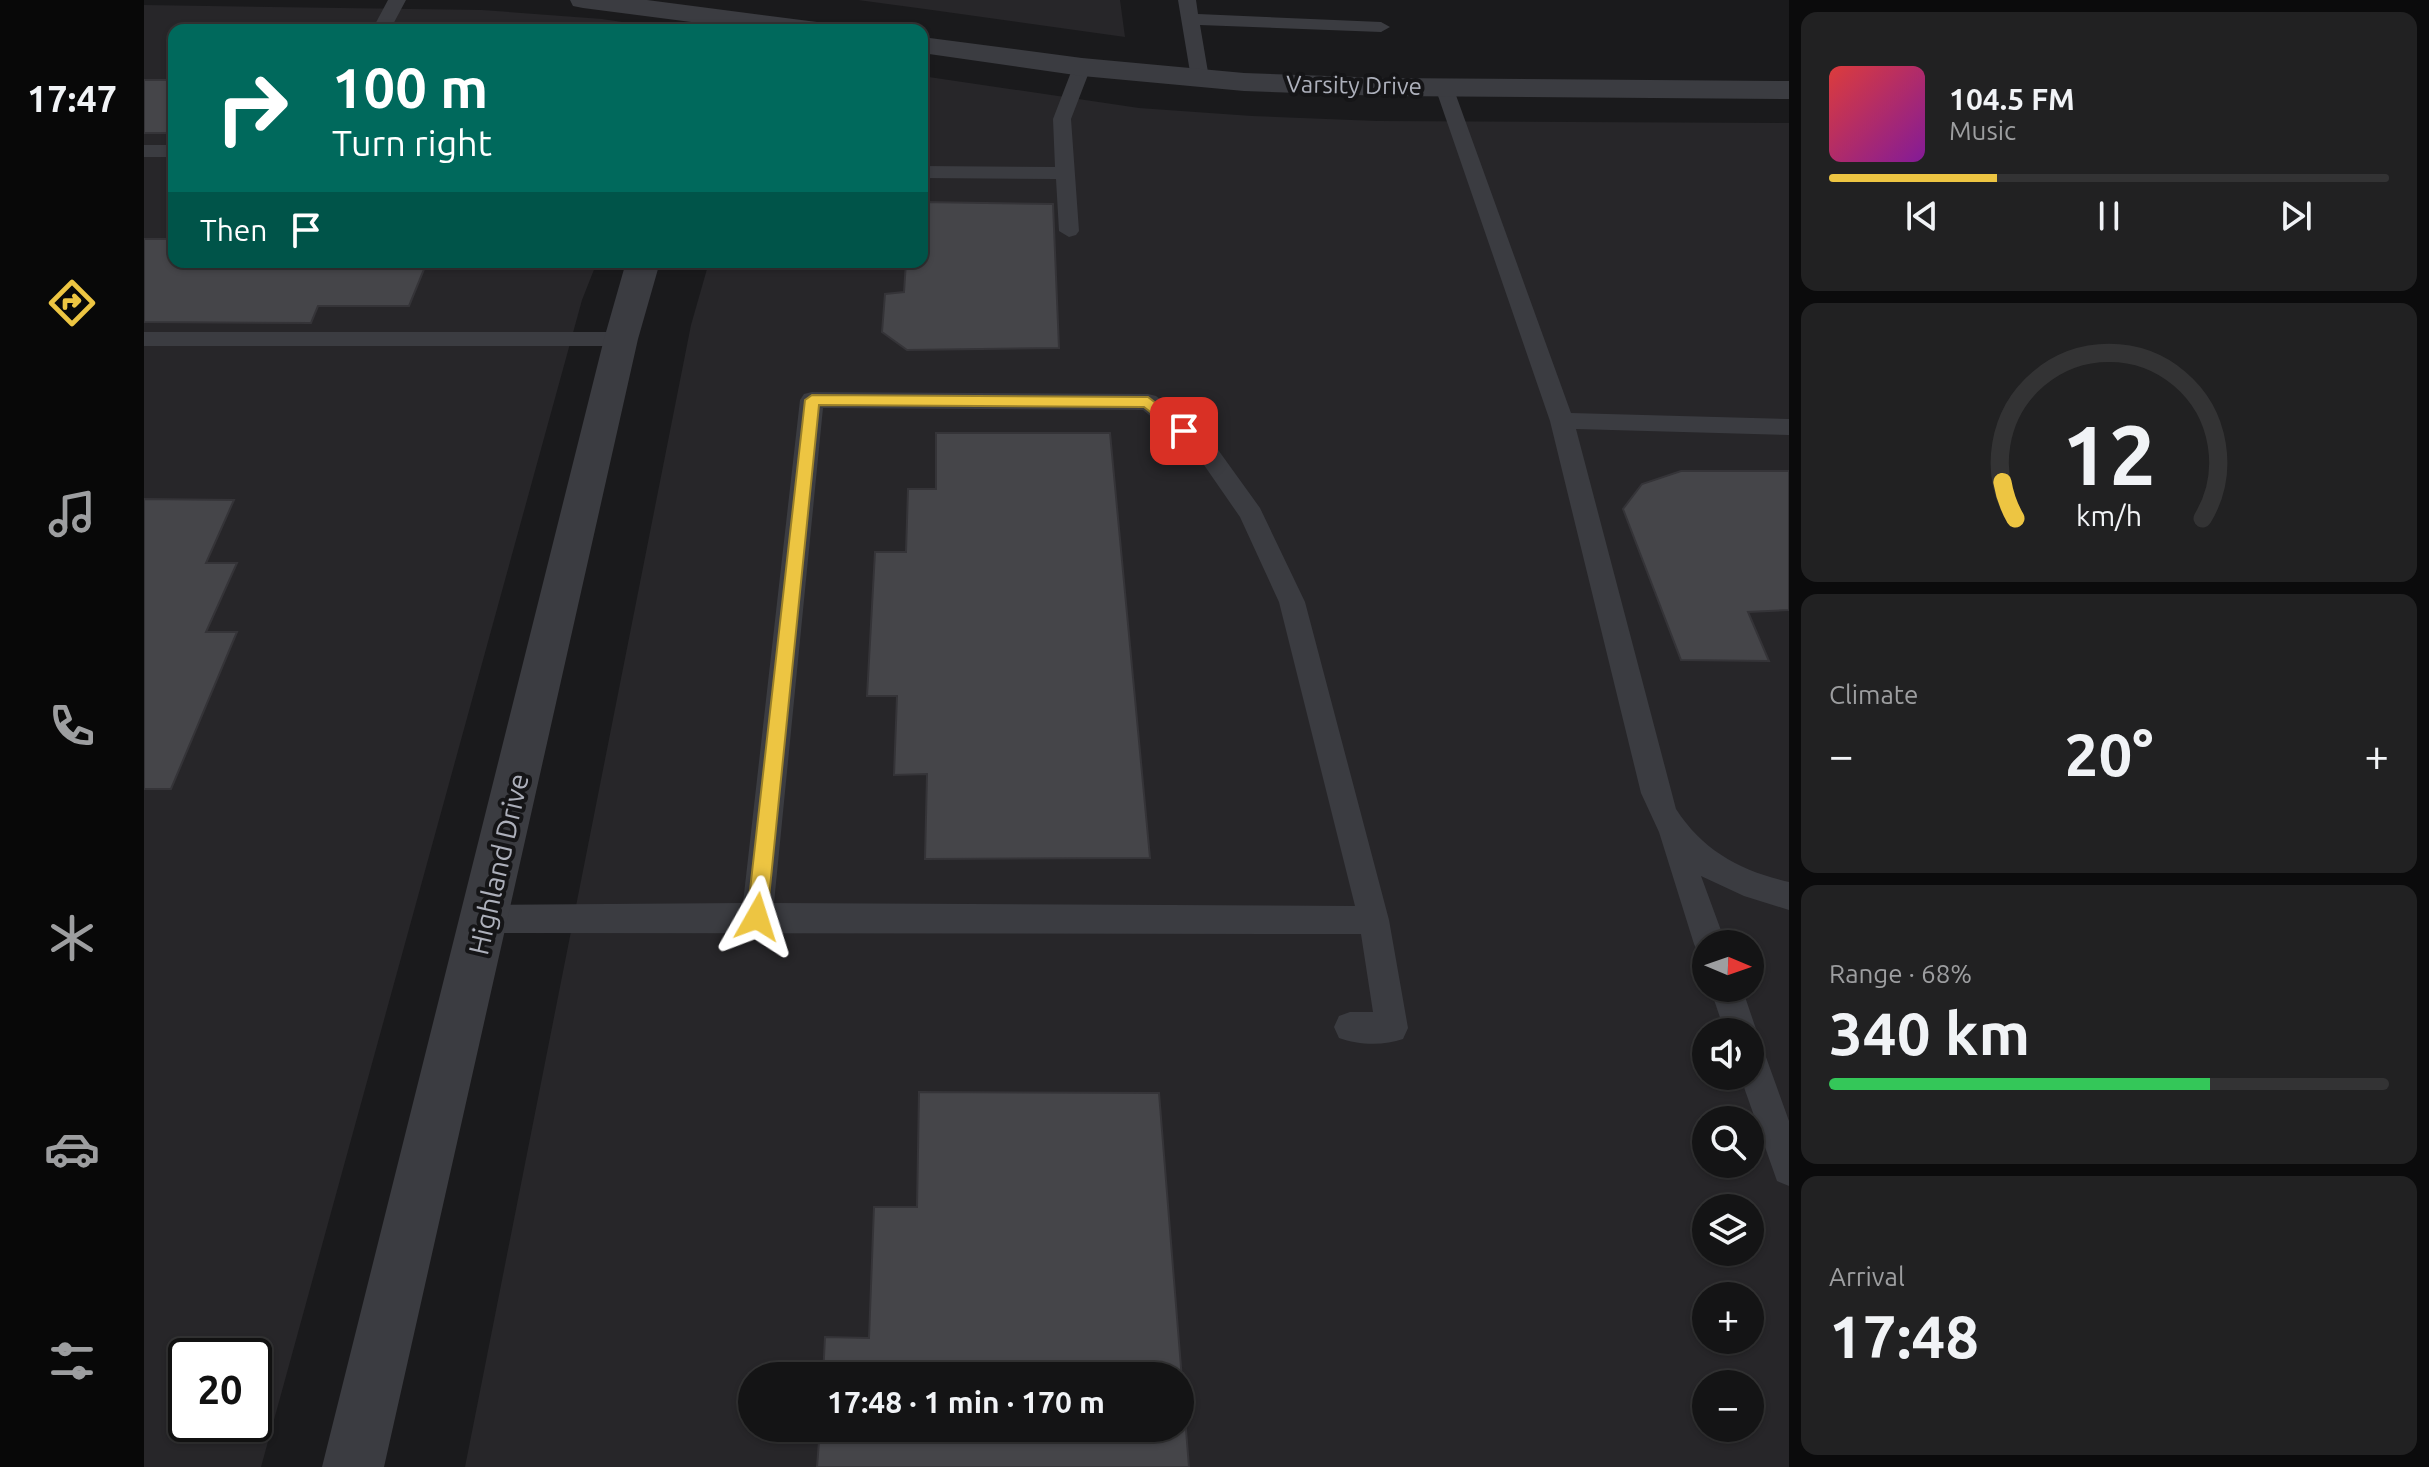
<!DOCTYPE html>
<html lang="en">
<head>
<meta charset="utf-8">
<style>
	:root { --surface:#141415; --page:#212122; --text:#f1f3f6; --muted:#9d9ea0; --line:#333334; --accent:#edc542 }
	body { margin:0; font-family:Ubuntu,sans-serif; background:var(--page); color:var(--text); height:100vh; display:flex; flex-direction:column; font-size:30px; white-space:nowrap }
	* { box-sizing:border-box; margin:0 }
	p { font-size:26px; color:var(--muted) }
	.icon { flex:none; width:44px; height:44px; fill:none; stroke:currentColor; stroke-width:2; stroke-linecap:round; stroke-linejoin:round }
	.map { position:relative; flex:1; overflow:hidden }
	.side { display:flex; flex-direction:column; gap:12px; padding:12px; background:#0b0b0c; width:640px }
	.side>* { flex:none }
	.top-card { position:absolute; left:24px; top:24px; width:760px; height:244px; border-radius:16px; box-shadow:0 2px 6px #0004,0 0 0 2px var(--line); background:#00695c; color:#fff; overflow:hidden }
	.needle { width:52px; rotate:92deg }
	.buttons { position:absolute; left:1548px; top:930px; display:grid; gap:16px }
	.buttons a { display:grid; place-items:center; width:72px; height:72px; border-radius:50%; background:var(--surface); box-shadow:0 2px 6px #0004,0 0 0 2px var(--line); font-size:40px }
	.speed { position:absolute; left:24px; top:1338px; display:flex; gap:16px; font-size:40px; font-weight:700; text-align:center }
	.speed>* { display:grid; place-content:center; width:104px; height:104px; border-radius:50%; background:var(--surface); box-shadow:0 2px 6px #0004,0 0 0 2px var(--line); line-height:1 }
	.speed .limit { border:4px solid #111; border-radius:12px; background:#fff; color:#111 }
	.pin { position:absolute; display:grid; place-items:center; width:68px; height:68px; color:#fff; margin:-34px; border-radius:16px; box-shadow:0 4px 12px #0006 }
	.me { position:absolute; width:88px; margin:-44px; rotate:6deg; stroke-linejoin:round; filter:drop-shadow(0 0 6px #0008) }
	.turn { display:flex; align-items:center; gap:28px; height:168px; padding:0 32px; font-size:36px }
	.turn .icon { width:104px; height:104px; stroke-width:2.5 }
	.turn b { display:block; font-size:56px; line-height:68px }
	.then { display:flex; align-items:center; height:76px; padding:0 32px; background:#0003; gap:16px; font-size:30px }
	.big { font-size:60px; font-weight:700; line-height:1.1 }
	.side .card { flex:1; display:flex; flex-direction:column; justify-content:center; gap:12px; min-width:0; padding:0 28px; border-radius:16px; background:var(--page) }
	.side .dial { align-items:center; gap:0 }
	.dial svg { height:208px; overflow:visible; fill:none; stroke:var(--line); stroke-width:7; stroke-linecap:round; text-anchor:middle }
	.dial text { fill:var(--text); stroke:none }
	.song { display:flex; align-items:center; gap:24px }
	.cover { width:96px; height:96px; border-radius:12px; background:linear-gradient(135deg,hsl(0 70% 55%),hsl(290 70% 35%)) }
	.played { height:8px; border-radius:4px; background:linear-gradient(90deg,var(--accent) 30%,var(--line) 30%) }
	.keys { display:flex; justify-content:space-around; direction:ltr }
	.heat { display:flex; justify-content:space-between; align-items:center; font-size:44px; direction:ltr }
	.charge { height:12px; border-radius:6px; background:linear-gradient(90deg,#34c759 68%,var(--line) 0) }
	.trip { position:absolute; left:594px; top:1362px; width:456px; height:80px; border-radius:40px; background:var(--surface); box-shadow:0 2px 6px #0004,0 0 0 2px var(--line); font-weight:700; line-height:80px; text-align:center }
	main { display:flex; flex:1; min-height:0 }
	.tabs { display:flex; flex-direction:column; width:144px; justify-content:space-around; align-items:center; background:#080808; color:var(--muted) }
	.tabs .icon { width:56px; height:56px }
	.tabs .selected { color:var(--accent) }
	.tabs b { font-size:36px; color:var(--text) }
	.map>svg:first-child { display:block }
</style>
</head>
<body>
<main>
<nav class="tabs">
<b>17:47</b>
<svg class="icon selected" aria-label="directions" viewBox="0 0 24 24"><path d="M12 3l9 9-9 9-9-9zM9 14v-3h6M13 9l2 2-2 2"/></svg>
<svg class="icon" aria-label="music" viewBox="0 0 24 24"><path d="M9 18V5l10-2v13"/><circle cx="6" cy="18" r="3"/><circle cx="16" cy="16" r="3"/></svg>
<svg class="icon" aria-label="phone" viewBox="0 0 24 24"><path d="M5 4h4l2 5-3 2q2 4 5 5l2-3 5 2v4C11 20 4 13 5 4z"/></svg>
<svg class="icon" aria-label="climate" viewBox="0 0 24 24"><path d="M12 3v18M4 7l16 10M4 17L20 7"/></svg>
<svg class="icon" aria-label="car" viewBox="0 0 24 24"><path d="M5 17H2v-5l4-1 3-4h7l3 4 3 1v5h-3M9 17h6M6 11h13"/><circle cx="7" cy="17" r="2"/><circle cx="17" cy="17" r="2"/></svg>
<svg class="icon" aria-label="filters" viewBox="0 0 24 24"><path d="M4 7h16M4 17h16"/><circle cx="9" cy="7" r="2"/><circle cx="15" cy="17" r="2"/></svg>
</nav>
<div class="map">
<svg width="1645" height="1467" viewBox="0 0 1645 1467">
	<rect width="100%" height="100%" fill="#1a1a1c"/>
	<!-- built -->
	<path fill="#272629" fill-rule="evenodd" d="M714 0H976L981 37 781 9Z
		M0 5 338 10 458 19 532 30H30V262H453L438 300 117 1467H0ZM42 1356H110V1424H42Z
		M778 76 995 108 1108 116 1233 121 1645 123V1467H321L547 325 565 262H778ZM1562 944H1606V988H1562ZM1562 1032H1606V1076H1562ZM1562 1120H1606V1164H1562ZM1562 1208H1606V1252H1562ZM1562 1296H1606V1340H1562ZM608 1376H1036V1428H608ZM1562 1384H1606V1428H1562Z"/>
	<!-- building -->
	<path fill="#454549" stroke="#353438" stroke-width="2" d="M0 80H30V133H0Z
		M778 202 909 204 915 348 763 350 738 332 741 294 760 292 762 262H778Z
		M0 239H30V262H283L265 306H174L167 323 0 322Z
		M792 433H966L1006 858 781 859 783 774 750 775 753 696H723L731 552H762L764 489H792Z
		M1537 471H1645V610L1604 612 1625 661 1537 660 1479 509 1498 484Z
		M0 499 90 500 62 563H93L62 632H93L27 789H0Z
		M775 1092 1015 1093 1045 1467H673L676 1428H1036V1376H679L681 1337 725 1338 730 1207H773Z"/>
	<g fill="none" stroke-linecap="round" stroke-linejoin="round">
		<!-- lane -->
		<path fill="#3b3c41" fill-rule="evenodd" d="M244 0H262L246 30H228Z
			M1034 0H1052L1054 14 1237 22 1246 27 1237 32 1056 25 1065 78 1056 83 1047 78Z
			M938 62 947 67 927 119 935 231 932 235 925 237 915 231 912 179 778 178V166L911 167 909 119 929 67Z
			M1300 81 1309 87 1427 413 1645 419V435L1432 429 1532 809C1559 851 1597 871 1645 882V910L1600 896 1557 876 1582 944H1562V957L1555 954 1550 944 1515 832 1497 793 1406 421 1291 87Z
			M0 145H30V157H0Z
			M0 332H477L485 334 488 339 485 344 477 346H0Z
			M668 392 1004 394 1012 396 1067 440 1116 508 1161 602 1245 920 1264 1028 1259 1039C1240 1046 1214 1045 1195 1038L1190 1027 1195 1016 1206 1012H1229L1217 934 341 933 330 929 326 919 330 909 341 905 599 903 656 400 660 394ZM679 408 999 410 1051 452 1096 517 1135 602 1211 906 630 903Z
			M1566 988H1598L1613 1032 1609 1042 1618 1046 1645 1121V1186L1633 1181 1596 1076H1606V1032H1581Z"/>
		<!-- street -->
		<path fill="#3b3c41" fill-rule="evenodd" d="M426 0H503L673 22 683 24 687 30H609L439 8 429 6Z
			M778 37 938 58 1100 73 1242 78 1645 81V99L1242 96 1100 91 938 76 778 53Z
			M482 262H516L494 339 240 1467H178L460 339Z"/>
	</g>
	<!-- route -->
	<path fill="#edc542" stroke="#9a802b" stroke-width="2" d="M668 395 1004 397 1048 431 1046 435H1035L1000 407 675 405 623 917 620 923 613 926 606 923 603 917 661 400Z"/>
	<g text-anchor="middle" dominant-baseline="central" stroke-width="8" stroke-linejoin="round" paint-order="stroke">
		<!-- far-street labels -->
		<g font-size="24" fill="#adb0bb" stroke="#151517">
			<text transform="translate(1210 85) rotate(1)">Varsity Drive</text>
		</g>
		<!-- street labels -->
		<g font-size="28" fill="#adb0bb" stroke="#151517">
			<text transform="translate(354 864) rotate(-77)">Highland Drive</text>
		</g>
	</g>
</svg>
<div class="buttons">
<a><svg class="needle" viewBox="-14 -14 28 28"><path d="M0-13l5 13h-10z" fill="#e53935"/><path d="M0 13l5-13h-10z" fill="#9d9ea0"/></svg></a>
<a><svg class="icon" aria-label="sound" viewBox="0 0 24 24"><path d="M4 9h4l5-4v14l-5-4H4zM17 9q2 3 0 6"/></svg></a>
<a><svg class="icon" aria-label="search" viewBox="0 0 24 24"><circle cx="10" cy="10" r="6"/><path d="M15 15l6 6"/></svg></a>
<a><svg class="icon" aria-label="layers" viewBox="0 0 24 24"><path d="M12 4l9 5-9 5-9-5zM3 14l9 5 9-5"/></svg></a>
<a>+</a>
<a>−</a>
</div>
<div class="speed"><div class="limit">20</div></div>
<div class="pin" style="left:1040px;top:431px;background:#d93025"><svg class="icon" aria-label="arrive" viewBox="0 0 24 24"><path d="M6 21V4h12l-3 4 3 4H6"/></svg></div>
<svg class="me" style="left:613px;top:917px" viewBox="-20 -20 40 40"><path d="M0-17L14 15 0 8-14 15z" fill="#edc542" stroke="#fff" stroke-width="4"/></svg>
<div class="trip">17:48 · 1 min · 170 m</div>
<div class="top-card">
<div class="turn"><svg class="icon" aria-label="right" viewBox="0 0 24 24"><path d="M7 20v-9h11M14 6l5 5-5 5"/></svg><div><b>100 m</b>Turn right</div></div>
<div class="then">Then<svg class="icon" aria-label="arrive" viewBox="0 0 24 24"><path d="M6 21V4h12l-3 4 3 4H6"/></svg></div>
</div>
</div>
<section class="side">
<div class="card">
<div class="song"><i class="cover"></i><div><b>104.5 FM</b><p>Music</p></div></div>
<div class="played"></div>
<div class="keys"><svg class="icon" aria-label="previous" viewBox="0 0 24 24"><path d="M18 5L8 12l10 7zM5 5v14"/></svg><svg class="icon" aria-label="pause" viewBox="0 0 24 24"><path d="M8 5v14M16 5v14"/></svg><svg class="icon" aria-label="next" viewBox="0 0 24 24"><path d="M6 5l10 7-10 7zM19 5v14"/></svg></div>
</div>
<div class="card dial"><svg viewBox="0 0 100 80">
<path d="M14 69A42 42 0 1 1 86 69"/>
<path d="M14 69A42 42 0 0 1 9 55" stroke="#edc542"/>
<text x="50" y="56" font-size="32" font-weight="700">12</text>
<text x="50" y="72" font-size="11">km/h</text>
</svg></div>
<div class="card"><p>Climate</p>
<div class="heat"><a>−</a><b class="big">20°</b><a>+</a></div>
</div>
<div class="card"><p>Range · 68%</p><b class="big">340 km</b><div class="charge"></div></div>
<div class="card"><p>Arrival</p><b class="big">17:48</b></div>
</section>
</main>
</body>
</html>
